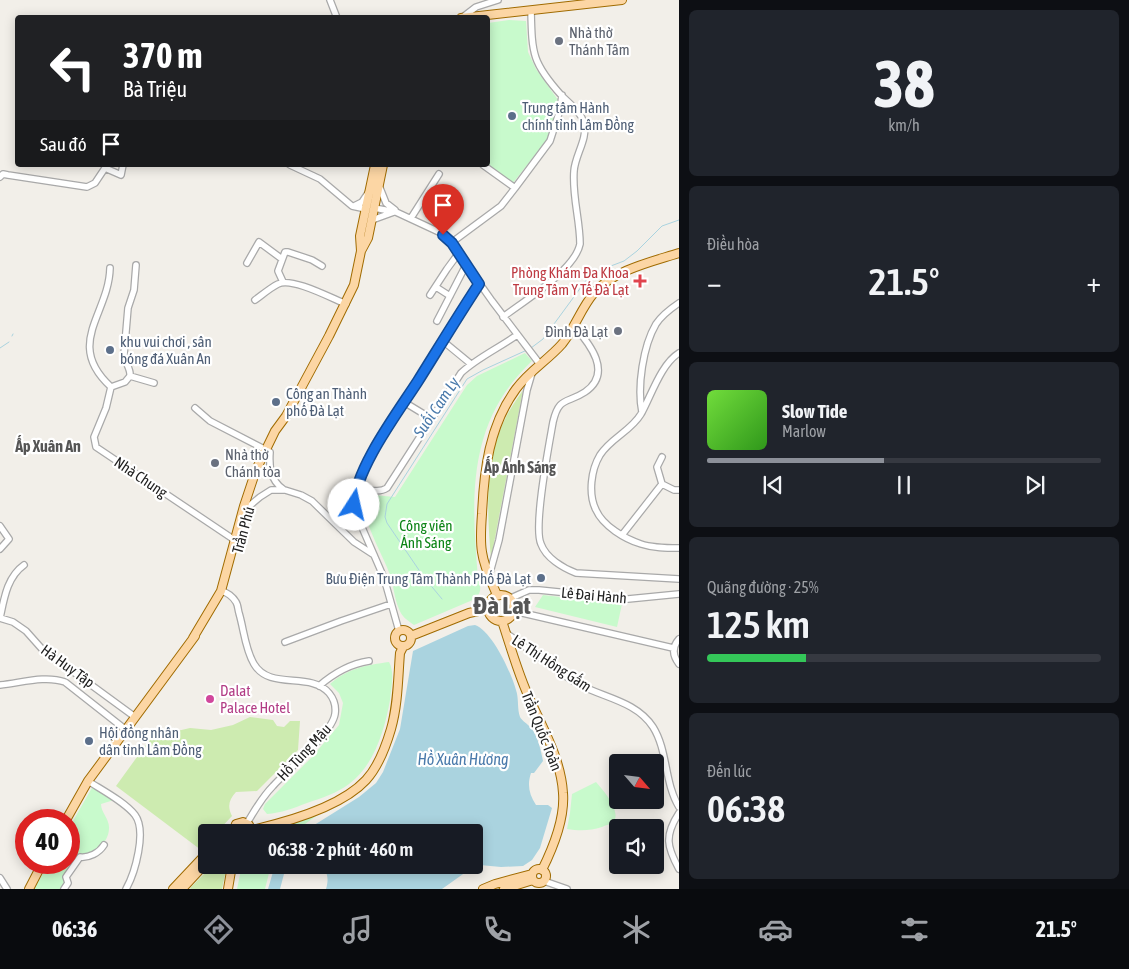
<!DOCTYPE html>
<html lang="vi">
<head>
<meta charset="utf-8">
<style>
	:root { --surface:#171b24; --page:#20242c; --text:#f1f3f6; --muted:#9ea1a6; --line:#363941; --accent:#8c9099 }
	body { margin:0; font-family:"Asap Condensed",sans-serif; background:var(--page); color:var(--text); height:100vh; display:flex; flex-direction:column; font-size:19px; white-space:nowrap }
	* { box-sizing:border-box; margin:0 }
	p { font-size:16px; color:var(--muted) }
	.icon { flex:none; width:28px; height:28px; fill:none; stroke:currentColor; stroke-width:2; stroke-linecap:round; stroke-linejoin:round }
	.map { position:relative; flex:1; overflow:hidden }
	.side { display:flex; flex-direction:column; gap:10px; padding:10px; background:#0d0f14; width:450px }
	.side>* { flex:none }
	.guide { position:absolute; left:15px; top:15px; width:475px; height:152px; border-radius:5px; box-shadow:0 2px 12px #0003; background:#202124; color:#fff; overflow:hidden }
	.needle { width:32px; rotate:118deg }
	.fabs { position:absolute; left:609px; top:754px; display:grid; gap:10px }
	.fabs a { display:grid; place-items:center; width:55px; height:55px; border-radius:5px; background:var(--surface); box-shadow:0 2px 12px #0003; font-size:25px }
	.speed { position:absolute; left:15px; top:809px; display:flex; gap:10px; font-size:25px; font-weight:700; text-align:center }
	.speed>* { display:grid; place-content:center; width:65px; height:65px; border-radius:50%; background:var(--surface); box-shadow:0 2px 12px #0003; line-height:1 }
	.speed .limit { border:8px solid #d22; background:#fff; color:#111 }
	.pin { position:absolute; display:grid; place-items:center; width:42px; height:42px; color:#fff; margin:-51px -21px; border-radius:50% 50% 50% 0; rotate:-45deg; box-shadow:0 0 5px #0007 }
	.pin .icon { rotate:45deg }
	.me { position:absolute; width:55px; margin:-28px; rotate:10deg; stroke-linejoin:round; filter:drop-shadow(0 0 4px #0008) }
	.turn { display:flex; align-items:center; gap:18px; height:105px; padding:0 25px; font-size:22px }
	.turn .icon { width:65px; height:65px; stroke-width:2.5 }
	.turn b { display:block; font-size:35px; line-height:42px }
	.then { display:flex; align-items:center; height:48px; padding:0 25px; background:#0003; gap:10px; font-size:19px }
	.big { font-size:38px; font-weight:600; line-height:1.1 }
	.side .widget { flex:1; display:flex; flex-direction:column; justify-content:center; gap:8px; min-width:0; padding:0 18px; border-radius:8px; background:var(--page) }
	.side .dial { align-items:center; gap:0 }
	.dial b { font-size:65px; line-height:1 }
	.song { display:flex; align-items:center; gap:15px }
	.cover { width:60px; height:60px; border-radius:8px; background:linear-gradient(135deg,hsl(100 70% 55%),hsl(110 70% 35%)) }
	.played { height:5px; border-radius:2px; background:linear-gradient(90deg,var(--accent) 45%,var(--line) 45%) }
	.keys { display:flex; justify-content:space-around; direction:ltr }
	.heat { display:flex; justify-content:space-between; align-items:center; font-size:28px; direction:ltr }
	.charge { height:8px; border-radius:4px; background:linear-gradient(90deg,#34c759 25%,var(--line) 0) }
	.trip { position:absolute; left:198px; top:824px; width:285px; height:50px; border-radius:5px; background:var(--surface); box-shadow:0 2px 12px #0003; font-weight:600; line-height:50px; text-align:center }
	.tab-bar { display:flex; height:80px; justify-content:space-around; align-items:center; background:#090b0e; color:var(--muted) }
	.tab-bar .icon { width:35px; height:35px }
	.tab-bar .on { color:var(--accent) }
	.tab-bar b { font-size:22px; color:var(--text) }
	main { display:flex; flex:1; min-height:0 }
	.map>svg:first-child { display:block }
</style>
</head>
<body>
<main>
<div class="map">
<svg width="679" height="889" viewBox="0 0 679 889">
	<rect width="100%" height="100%" fill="#f2efe9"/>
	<!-- grass -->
	<path fill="#cdebb0" d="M523 390 491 559C487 511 484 460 506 417 511 407 517 399 523 390Z
		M250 717 273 720 277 726 284 727 290 721H300L298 750 257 791 236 792C229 800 227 806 232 816L217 832H206V844L201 850 116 786 150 739 160 735 190 728 211 730 233 725Z
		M213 865H227L222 889H191L190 888Z"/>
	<!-- park -->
	<path fill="#c8facc" d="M509 20 526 21 528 52 536 69 558 100 552 133 549 137 513 183H511L488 164V23Z
		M525 353 532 361C467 422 471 497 478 578 481 587 482 592 475 599L414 625C407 620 402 617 399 609 394 598 394 586 390 575 381 550 361 520 363 494L395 497 467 385 477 376Z
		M543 595 622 604 617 627 535 607Z
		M389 662C395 672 391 689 390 700 385 729 374 766 349 784 337 793 322 798 307 803 294 808 281 813 267 814L263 809 265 804 312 757 339 725 343 703 339 693 330 684C348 668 367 665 389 662Z
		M596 782C602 789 619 808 615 819 613 824 606 825 602 827 590 831 579 831 567 829L570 813 572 794Z
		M93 786 114 800 101 804C101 813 110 819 109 829 108 844 96 850 83 855 81 856 78 856 76 858 66 865 68 879 63 889H34L49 863 69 862V828Z
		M323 811 294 832H268Z
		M242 865H271L265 889H237Z"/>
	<!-- water -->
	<path fill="#aad3df" d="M475 625C492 631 511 672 516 690 519 698 517 709 520 717 522 721 528 724 531 728 538 736 541 751 543 761L534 773H531C527 785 529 794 536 805H548L552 808 540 848 532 860 523 866 501 867 480 865 473 867 442 889H326C329 879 328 871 320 865H474V832H303L359 797 376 783 383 772 400 729 413 651 468 626Z
		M275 865H292L284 874 280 889H268Z"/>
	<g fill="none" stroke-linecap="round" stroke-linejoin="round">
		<!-- stream -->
		<path stroke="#aad3df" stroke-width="1" d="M12 336 13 334
			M0 348 9 342
			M531 348 543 339 587 279 595 272 624 261 637 251 662 226 679 220
			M442 599 423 576 387 523 385 517 387 504 467 379 483 370 527 350"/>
		<defs>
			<path id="minor" d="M330 0 337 18
				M463 17 476 7 498 0
				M290 165 320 179 352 206 366 209
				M483 165 515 188 550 141 560 110 562 95
				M0 177 3 174 8 175 87 187 95 183 105 168 121 175 123 165
				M380 188 386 203 395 210
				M354 206 362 202 368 193
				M374 208 396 212 439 232 449 240 492 301 539 363
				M411 218 439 174
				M372 220 394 212
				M451 243 501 206 515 188
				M247 263 259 242 282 259
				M110 268C109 314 64 344 111 387
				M283 282 278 271 285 252H288L312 260 322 266
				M436 287 450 296
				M430 295 447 269 458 254
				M255 300C262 295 270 288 278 284 292 277 331 298 346 304
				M503 317C524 301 575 270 580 244 580 220 572 196 574 171 575 155 588 139 584 123 581 112 570 104 562 96 532 63 532 54 531 10
				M437 321 466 265
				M574 326C590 344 613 373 585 392 567 404 559 396 553 422 549 445 533 527 541 544 546 558 563 568 576 573L679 579
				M443 341 471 364
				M679 353C661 364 651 396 641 414 631 431 611 438 600 455 591 470 588 494 596 510 603 526 625 539 641 544 653 548 666 548 679 548
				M130 376 154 383
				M111 387 106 408 94 437 96 447 239 543
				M111 387 125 382 130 376C131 369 125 363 124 355L128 308 134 290 136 265
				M404 402 432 419
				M195 408 210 421 270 452C269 466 270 480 283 489
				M642 412C637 387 643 346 656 324 662 315 670 309 679 303
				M662 484 657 467 662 457
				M356 486C366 489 378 494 387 488L461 373C477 358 499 348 517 335
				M244 506 248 507 260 497 271 490H285L301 495 312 501 354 542 374 555
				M0 526 9 539 0 549
				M622 535 662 484 674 490H679
				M489 576 499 540 527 390 532 373
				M221 591C227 592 233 597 236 602 238 605 238 610 239 613 244 630 245 649 254 664 270 691 310 671 329 693 334 699 336 707 335 714 332 734 287 770 273 786 262 797 255 810 247 823
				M511 598 529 590H539L628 599 679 594
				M514 611 673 648
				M0 618 13 622 26 631 42 649 135 717
				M0 618C4 599 7 577 24 565
				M399 631 384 578 354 509 356 486 377 446 479 284
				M506 633C529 649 554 670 578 684 604 698 636 701 653 727 668 751 664 782 679 807
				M679 639C672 647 672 655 679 664
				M285 642 341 621 391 604
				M0 685C21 683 45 675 65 682L126 730
				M319 686C334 673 349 664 369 661
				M88 781C102 790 125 802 135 815 147 831 135 873 126 889
				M679 813C664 836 667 847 679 869
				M0 878 7 889
				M544 881 567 889
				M64 889 68 883 66 877 80 857C89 858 99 853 104 845"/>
			<path id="major" d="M461 18 622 0
				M361 251 368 238 383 165
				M488 608a13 13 0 1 1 26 0a13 13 0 1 1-26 0Z
				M497 595C491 581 484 567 482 552 480 540 481 527 482 514 484 470 489 426 516 389 529 371 548 360 562 344 575 328 581 308 594 293 614 270 651 262 679 253
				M502 621C510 645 517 670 527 693 541 725 561 758 563 793 565 818 553 848 542 870
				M395 638a8 8 0 1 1 16 0a8 8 0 1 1-16 0Z
				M411 636 469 613 488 609
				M193 638 221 591 244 506 256 470 275 431 286 416 329 336 354 285 361 251 360 236 375 165
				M66 820 88 781 195 636
				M252 830C287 822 341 807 366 780 378 767 386 746 391 729 398 705 398 678 400 653L403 647
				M233 832 236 824 243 822 249 825 252 832
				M532 876a7 7 0 1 1 14 0a7 7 0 1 1-14 0Z
				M29 889 43 862
				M173 889 206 854
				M182 889 206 863
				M228 889 232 865
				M483 889 495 884 532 874
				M504 889 533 880"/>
		</defs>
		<!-- minor casing -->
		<use href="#minor" stroke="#a9a9a9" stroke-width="8"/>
		<!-- major casing -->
		<use href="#major" stroke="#a06b00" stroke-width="10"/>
		<!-- minor -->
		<use href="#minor" stroke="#fff" stroke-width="5.5"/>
		<!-- major -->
		<use href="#major" stroke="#fcd6a4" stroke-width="8"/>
	</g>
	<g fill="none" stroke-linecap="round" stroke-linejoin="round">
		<defs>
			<path id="route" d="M354 505C355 469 398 412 418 381 438 349 458 316 479 284L452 243 443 235"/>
		</defs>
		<!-- route casing -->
		<use href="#route" stroke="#114b97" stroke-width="12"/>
		<!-- route -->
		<use href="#route" stroke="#1a73e8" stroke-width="9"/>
	</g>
	<!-- markers -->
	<g fill="#6b7280" stroke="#fff" stroke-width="2">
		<circle cx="559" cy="41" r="5"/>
		<circle cx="618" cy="331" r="5"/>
		<circle cx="215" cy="463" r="5"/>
	</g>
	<g fill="#5c6f8a" stroke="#fff" stroke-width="2">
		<circle cx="512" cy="116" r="5"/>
		<circle cx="110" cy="350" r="5"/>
		<circle cx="276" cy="402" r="5"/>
		<circle cx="541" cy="578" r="5"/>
		<circle cx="89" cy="741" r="5"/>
	</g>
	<path fill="#e0444e" stroke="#fff" stroke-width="2" d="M637.5 273.5h5v5h5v5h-5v5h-5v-5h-5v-5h5z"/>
	<circle fill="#d1479c" stroke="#fff" stroke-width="2" cx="210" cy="699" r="5"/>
	<g text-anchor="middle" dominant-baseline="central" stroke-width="4.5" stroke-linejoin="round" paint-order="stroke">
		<!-- worship labels -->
		<g font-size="15" fill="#5b616d" stroke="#fff" text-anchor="start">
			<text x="569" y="32">Nhà thờ<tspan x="569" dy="17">Thánh Tâm</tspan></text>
			<text x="608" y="331" text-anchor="end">Đình Đà Lạt</text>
			<text x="225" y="454">Nhà thờ<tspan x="225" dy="17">Chánh tòa</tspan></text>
		</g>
		<!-- service labels -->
		<g font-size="15" fill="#4e5e75" stroke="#fff" text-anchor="start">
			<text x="522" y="107">Trung tâm Hành<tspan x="522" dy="17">chính tỉnh Lâm Đồng</tspan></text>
			<text x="120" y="341">khu vui chơi , sân<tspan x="120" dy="17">bóng đá Xuân An</tspan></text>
			<text x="286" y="393">Công an Thành<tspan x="286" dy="17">phố Đà Lạt</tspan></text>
			<text x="531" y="578" text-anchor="end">Bưu Điện Trung Tâm Thành Phố Đà Lạt</text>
			<text x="99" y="732">Hội đồng nhân<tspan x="99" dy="17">dân tỉnh Lâm Đồng</tspan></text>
		</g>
		<!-- health labels -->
		<g font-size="15" fill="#be3a42" stroke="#fff" text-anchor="end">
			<text x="629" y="272">Phòng Khám Đa Khoa<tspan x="629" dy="17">Trung Tâm Y Tế Đà Lạt</tspan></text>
		</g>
		<!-- street labels -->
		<g font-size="15" fill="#222" stroke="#fff">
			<text transform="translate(141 477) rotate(34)">Nhà Chung</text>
			<text transform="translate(243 530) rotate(-75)">Trần Phú</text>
			<text transform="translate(594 595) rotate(5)">Lê Đại Hành</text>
			<text transform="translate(552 663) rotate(33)">Lê Thị Hồng Gấm</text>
			<text transform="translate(68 666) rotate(36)">Hà Huy Tập</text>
			<text transform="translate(542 731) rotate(68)">Trần Quốc Toản</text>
			<text transform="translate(304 752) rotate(-47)">Hồ Tùng Mậu</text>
		</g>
		<!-- park labels -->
		<g font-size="15" fill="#0c8416" stroke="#fff">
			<text x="426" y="525">Công viên<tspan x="426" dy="17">Ánh Sáng</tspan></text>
		</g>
		<!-- hotel labels -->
		<g font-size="15" fill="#b23c85" stroke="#fff" text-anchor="start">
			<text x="220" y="690">Dalat<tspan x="220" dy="17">Palace Hotel</tspan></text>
		</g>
		<!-- water labels -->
		<g font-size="16" font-style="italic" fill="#4a7aab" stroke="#fff">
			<text transform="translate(436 407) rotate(-56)">Suối Cam Ly</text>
			<text x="463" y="759">Hồ Xuân Hương</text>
		</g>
		<!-- neighbourhood labels -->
		<g font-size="16" font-weight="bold" fill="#555" stroke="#fff">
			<text x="48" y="446">Ấp Xuân An</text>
			<text x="520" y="467">Ấp Ánh Sáng</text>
		</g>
		<!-- town labels -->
		<g font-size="25" font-weight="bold" fill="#555" stroke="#fff">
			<text x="502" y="605">Đà Lạt</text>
		</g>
	</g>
</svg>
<div class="fabs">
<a><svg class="needle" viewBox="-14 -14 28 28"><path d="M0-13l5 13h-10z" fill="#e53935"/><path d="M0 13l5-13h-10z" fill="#9ea1a6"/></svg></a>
<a><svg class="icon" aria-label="sound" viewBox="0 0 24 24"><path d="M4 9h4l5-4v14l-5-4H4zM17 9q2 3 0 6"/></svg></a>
</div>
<div class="speed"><div class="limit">40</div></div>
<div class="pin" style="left:443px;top:235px;background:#d93025"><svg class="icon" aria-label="arrive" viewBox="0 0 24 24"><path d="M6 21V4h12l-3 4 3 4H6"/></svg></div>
<svg class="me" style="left:354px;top:505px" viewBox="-20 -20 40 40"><circle r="19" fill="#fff"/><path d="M0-13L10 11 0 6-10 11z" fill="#1a73e8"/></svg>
<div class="trip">06:38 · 2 phút · 460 m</div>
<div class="guide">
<div class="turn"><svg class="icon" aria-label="left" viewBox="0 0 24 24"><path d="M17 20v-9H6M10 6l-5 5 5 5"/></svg><div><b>370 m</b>Bà Triệu</div></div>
<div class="then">Sau đó<svg class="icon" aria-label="arrive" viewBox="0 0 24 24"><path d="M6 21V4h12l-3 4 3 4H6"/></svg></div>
</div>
</div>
<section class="side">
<div class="widget dial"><b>38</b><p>km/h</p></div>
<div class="widget"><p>Điều hòa</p>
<div class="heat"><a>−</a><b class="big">21.5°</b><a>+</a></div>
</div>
<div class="widget">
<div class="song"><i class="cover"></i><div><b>Slow Tide</b><p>Marlow</p></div></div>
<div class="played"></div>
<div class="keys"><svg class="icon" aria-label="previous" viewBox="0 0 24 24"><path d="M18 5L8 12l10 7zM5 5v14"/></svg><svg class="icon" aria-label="pause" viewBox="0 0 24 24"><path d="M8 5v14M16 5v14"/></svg><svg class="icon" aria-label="next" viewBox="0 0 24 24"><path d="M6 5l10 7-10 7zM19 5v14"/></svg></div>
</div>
<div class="widget"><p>Quãng đường · 25%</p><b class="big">125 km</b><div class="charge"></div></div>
<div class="widget"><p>Đến lúc</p><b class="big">06:38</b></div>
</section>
</main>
<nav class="tab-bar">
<b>06:36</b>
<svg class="icon on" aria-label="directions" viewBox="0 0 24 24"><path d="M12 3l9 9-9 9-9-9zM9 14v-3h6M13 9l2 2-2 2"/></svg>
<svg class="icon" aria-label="music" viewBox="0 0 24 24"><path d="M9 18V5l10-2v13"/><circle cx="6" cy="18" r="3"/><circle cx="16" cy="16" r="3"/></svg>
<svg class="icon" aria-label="phone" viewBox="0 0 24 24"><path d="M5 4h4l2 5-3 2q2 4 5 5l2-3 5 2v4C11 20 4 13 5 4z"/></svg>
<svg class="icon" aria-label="climate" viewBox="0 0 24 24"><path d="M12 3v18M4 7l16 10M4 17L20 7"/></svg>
<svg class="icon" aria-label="car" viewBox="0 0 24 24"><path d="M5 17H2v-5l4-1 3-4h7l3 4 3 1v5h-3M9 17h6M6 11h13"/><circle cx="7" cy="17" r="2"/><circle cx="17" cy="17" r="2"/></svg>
<svg class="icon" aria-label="filters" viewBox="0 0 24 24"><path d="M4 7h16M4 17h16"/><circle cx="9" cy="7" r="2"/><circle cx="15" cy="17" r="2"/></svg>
<b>21.5°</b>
</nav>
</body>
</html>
